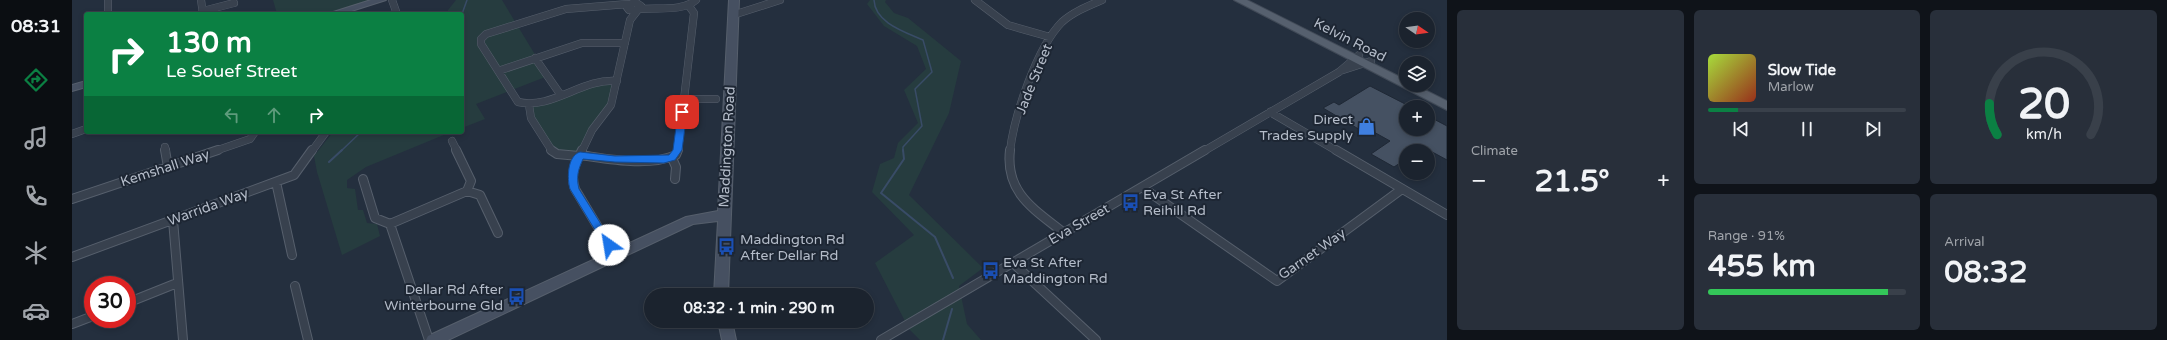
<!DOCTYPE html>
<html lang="en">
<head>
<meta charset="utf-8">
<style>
	:root { --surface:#1b232e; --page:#282f3a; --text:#f1f3f6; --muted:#a0a4aa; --line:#39404a; --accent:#0b8043 }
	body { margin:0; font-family:"Varela Round",sans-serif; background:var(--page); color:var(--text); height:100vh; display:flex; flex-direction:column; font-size:15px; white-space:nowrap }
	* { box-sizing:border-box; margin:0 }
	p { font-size:13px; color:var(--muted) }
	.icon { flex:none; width:22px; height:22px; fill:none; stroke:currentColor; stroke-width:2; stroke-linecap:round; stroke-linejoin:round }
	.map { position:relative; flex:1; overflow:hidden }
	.details { display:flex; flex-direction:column; gap:10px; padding:10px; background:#0f1319; width:720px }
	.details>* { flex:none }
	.hud { position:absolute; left:12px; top:12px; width:380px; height:122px; border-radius:4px; box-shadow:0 2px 6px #0003,0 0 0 1px var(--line); background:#0b8043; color:#fff; overflow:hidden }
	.needle { width:26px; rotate:103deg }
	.buttons { position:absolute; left:1327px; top:12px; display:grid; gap:8px }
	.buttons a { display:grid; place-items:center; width:36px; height:36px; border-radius:50%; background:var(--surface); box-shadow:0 2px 6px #0003,0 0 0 1px var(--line); font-size:20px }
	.speed { position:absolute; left:12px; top:276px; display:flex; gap:8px; font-size:20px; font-weight:700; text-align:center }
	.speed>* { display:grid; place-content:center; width:52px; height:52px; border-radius:50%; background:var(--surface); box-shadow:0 2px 6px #0003,0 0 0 1px var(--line); line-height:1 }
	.speed .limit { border:6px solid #d22; background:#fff; color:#111 }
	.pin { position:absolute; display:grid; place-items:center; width:34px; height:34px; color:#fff; margin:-17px; border-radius:8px; box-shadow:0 2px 6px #0006 }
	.me { position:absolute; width:44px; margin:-22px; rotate:328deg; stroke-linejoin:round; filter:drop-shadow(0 0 3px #0008) }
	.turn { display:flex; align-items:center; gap:14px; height:84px; padding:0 16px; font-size:18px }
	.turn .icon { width:52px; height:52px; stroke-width:2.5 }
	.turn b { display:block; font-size:28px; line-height:34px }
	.lanes { display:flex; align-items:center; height:38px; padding:0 16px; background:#0003; justify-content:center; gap:20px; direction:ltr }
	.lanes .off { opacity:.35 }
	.big { font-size:30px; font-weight:700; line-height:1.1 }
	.details .widget { flex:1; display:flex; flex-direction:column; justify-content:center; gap:6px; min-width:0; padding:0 14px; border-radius:6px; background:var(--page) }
	.details .dial { align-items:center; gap:0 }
	.dial svg { height:104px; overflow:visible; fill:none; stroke:var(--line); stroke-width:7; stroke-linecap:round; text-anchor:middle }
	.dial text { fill:var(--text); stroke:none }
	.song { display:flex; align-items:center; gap:12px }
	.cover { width:48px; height:48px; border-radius:6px; background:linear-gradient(135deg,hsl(80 70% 55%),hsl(10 70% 35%)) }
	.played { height:4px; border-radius:2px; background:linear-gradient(90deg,var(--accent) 15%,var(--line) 15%) }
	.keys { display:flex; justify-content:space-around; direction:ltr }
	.heat { display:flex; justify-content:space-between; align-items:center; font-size:22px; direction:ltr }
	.charge { height:6px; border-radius:3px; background:linear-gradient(90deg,#34c759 91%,var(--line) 0) }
	.details .tiles { flex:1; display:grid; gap:10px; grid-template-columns:repeat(3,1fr) }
	.widget:first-child { grid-row:span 2 }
	.trip { position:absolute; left:572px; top:288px; width:230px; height:40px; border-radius:20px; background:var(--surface); box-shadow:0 2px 6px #0003,0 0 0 1px var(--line); font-weight:700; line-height:40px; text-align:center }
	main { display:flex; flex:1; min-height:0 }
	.tabs { display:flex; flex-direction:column; width:72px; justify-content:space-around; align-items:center; background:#0b0e12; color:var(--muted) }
	.tabs .icon { width:28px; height:28px }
	.tabs .current { color:var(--accent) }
	.tabs b { font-size:18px; color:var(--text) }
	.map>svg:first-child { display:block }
</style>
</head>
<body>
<main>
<nav class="tabs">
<b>08:31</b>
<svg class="icon current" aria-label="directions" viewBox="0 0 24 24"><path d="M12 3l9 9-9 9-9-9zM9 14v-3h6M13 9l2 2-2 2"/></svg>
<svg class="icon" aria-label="music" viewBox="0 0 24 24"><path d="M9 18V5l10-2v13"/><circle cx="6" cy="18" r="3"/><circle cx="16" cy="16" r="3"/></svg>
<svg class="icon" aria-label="phone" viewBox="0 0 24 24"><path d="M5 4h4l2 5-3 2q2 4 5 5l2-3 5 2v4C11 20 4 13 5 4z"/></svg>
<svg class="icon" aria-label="climate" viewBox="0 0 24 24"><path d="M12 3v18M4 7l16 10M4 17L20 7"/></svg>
<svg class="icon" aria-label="car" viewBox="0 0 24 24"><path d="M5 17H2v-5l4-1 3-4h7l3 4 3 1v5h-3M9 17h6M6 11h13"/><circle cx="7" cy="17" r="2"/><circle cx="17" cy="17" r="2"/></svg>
</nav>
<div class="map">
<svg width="1375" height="340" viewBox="0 0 1375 340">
	<rect width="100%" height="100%" fill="#242f3e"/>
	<!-- green -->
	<path fill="#263c3f" d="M201 0H302L251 14H205Z
		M384 0H430L476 76 404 104 413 119 390 128V14H376V10Z
		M798 0H814L813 2 822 13 836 18 889 61 877 113 837 195 911 268 887 286 895 324 909 340H848L837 329 803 263 842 235 800 192 808 164 822 158 826 143 846 123 832 90 854 69 845 46 812 26 795 4Z
		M540 80 542 94 507 156 485 154 457 110V105Z
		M261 132H379L294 167 275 180V188L283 189 286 210H291L295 223 305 224 308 236 270 255 245 172 242 156Z"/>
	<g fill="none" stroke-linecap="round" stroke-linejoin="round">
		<!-- stream-far1 -->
		<path stroke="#394c67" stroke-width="1.5" d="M802 0C803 23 833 32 851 40L860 72 843 89 850 126 831 147V151
			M390 14 395 0
			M269 151 289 132"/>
		<!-- stream -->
		<path stroke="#394c67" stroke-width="2" d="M831 150 832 159 809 193 863 237 881 278
			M257 162 270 150
			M871 340 880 309"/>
	</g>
	<!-- building -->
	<path fill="#455162" stroke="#1f2835" d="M1298 86 1339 107H1334V129H1356V116L1375 126V160L1351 147 1345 151H1334V159L1322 167 1299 154 1318 141 1300 131 1295 134 1251 108 1262 102 1267 105Z"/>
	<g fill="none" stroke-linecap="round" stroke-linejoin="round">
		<defs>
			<path id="minor-far1" d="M36 0V14
				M129 0 131 14
				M320 0 325 14
				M903 0 936 25 978 37
				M567 9C585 7 610 12 624 0
				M131 11 162 3
				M661 15 708 0
				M463 58 488 94
				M426 71 510 43H553
				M1268 71 1299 61
				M545 81C510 78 480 110 446 102L409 44V39L414 34 494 9 556 4
				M612 99H644
				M457 105 459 118 480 151
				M1198 112 1265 151
				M0 134 14 129
				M380 141 385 151
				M93 147 94 151
				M143 151 178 139 183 132
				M240 151 254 132
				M510 151 520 130 539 105 558 20 569 6 563 2 554 6 557 10H564
				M606 151 622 13 617 6
				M938 151C942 116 965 47 990 22 1001 12 1016 6 1030 0
				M1132 151 1267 72 1287 55"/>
			<path id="minor" d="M93 150 96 167
				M479 150 485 154 507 156
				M510 150C503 164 498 174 503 189L544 257
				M938 150C933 193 962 209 992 233
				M1264 150 1375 215
				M508 155C537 159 576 167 604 155L606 150
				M600 158 604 167 603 179
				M291 179 303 218 318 224
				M204 182 220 255
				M1071 188 1205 281 1330 189
				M395 191 408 195 426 233
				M0 199 146 150
				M101 220 111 340
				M0 257 222 175 240 150
				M941 263 1024 340
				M223 286 236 340
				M55 303 105 283
				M0 324 21 316
				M357 340 318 224 395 191 399 181 384 150
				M809 340 1133 150"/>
			<path id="secondary" d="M299 0H314L270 14H255Z
				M657 0H667L656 295H642L646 221 621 224 376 340H354L356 336 614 217 646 211Z
				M14 81V87L0 91V85Z
				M646 321H660L664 340H650Z"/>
			<path id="primary" d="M1162 0H1175L1334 80V85H1343L1375 101V110Z"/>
		</defs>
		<!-- minor-far1 casing -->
		<use href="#minor-far1" stroke="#565f6c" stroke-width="8"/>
		<!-- minor casing -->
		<use href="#minor" stroke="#565f6c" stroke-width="10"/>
		<!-- secondary casing -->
		<use href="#secondary" stroke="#565f6c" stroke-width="2"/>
		<!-- primary casing -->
		<use href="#primary" stroke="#414a57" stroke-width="2"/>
		<!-- minor-far1 -->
		<use href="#minor-far1" stroke="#38414e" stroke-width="7"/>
		<!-- minor -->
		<use href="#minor" stroke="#38414e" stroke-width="8"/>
		<!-- secondary -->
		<use href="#secondary" fill="#465061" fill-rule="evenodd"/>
		<!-- primary -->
		<use href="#primary" fill="#56606e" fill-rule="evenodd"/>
	</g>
	<!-- route -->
	<path fill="#1a73e8" stroke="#114b97" d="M610 109 615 112 610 150 603 160 592 163 543 162 511 159C506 170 504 177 507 189L542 245 541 248H534L498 189C495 179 495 156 508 152L543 156 597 155 601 150 606 112Z"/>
	<!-- icons -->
	<defs>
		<symbol id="shop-bare" viewBox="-9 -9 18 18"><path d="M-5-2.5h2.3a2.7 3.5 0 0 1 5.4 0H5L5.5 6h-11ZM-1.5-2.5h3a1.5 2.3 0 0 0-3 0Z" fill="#3f7fe0" stroke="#1d2633" stroke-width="2.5" paint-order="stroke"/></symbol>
		<symbol id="bus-bare" viewBox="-9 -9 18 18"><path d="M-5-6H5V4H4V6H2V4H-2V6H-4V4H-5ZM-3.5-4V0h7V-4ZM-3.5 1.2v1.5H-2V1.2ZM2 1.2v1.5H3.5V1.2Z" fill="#1a4fb4" stroke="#1d2633" stroke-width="2.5" paint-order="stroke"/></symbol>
	</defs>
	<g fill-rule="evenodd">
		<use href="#shop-bare" x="1282" y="114" width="25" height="25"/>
		<use href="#bus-bare" x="1046" y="190" width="25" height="25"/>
		<use href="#bus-bare" x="642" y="234" width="25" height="25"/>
		<use href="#bus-bare" x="906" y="258" width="25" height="25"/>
		<use href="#bus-bare" x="432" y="284" width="25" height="25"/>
	</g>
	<g text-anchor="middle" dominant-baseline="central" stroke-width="4" stroke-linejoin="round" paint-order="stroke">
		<!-- street labels -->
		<g font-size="14" fill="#b4bcc9" stroke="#1d2633">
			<text transform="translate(1278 40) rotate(27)">Kelvin Road</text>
			<text transform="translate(962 79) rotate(-68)">Jade Street</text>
			<text transform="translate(655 147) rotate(-87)">Maddington Road</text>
			<text transform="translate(93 168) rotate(-18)">Kemshall Way</text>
			<text transform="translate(136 207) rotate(-20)">Warrida Way</text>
			<text transform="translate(1007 224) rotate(-30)">Eva Street</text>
			<text transform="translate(1240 254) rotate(-35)">Garnet Way</text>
		</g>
		<!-- poi labels -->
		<g font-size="14" fill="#b4bcc9" stroke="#1d2633" text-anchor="start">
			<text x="1281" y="119" text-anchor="end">Direct<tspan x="1281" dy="16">Trades Supply</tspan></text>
			<text x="1071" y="194">Eva St After<tspan x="1071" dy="16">Reihill Rd</tspan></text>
			<text x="668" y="239">Maddington Rd<tspan x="668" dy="16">After Dellar Rd</tspan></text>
			<text x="931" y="262">Eva St After<tspan x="931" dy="16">Maddington Rd</tspan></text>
			<text x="431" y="289" text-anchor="end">Dellar Rd After<tspan x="431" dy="16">Winterbourne Gld</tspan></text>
		</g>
	</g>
</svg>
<div class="buttons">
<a><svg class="needle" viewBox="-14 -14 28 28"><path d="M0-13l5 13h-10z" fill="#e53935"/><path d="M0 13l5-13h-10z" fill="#a0a4aa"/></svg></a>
<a><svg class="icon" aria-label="layers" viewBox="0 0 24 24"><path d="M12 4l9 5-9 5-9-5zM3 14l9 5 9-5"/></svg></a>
<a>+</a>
<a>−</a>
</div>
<div class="speed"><div class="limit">30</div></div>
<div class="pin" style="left:610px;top:112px;background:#d93025"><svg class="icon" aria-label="arrive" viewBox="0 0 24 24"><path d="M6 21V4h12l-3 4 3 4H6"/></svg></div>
<svg class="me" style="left:537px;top:245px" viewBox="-20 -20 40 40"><circle r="19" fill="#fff"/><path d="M0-13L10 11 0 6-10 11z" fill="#1a73e8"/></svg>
<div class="trip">08:32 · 1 min · 290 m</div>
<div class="hud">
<div class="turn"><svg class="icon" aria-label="right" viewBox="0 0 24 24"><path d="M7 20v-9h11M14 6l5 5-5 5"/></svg><div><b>130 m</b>Le Souef Street</div></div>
<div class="lanes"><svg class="icon off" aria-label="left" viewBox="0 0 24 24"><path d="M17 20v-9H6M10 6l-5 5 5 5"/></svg><svg class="icon off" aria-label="ahead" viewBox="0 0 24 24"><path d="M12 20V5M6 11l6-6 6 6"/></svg><svg class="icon" aria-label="right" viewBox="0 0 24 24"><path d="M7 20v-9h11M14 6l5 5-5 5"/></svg></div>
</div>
</div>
<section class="details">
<div class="tiles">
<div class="widget"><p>Climate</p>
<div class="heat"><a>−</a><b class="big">21.5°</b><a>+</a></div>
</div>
<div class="widget">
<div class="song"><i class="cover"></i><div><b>Slow Tide</b><p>Marlow</p></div></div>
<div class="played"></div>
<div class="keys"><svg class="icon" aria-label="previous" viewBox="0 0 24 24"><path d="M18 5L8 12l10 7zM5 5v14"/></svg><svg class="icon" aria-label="pause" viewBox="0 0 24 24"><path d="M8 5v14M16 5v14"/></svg><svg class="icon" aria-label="next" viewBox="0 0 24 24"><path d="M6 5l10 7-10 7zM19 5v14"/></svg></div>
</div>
<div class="widget dial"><svg viewBox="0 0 100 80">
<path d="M14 69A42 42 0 1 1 86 69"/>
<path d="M14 69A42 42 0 0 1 8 45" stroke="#0b8043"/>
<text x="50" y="56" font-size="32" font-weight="700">20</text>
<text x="50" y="72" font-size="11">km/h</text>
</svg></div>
<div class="widget"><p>Range · 91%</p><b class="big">455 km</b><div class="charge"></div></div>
<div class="widget"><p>Arrival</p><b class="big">08:32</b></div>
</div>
</section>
</main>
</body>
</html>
